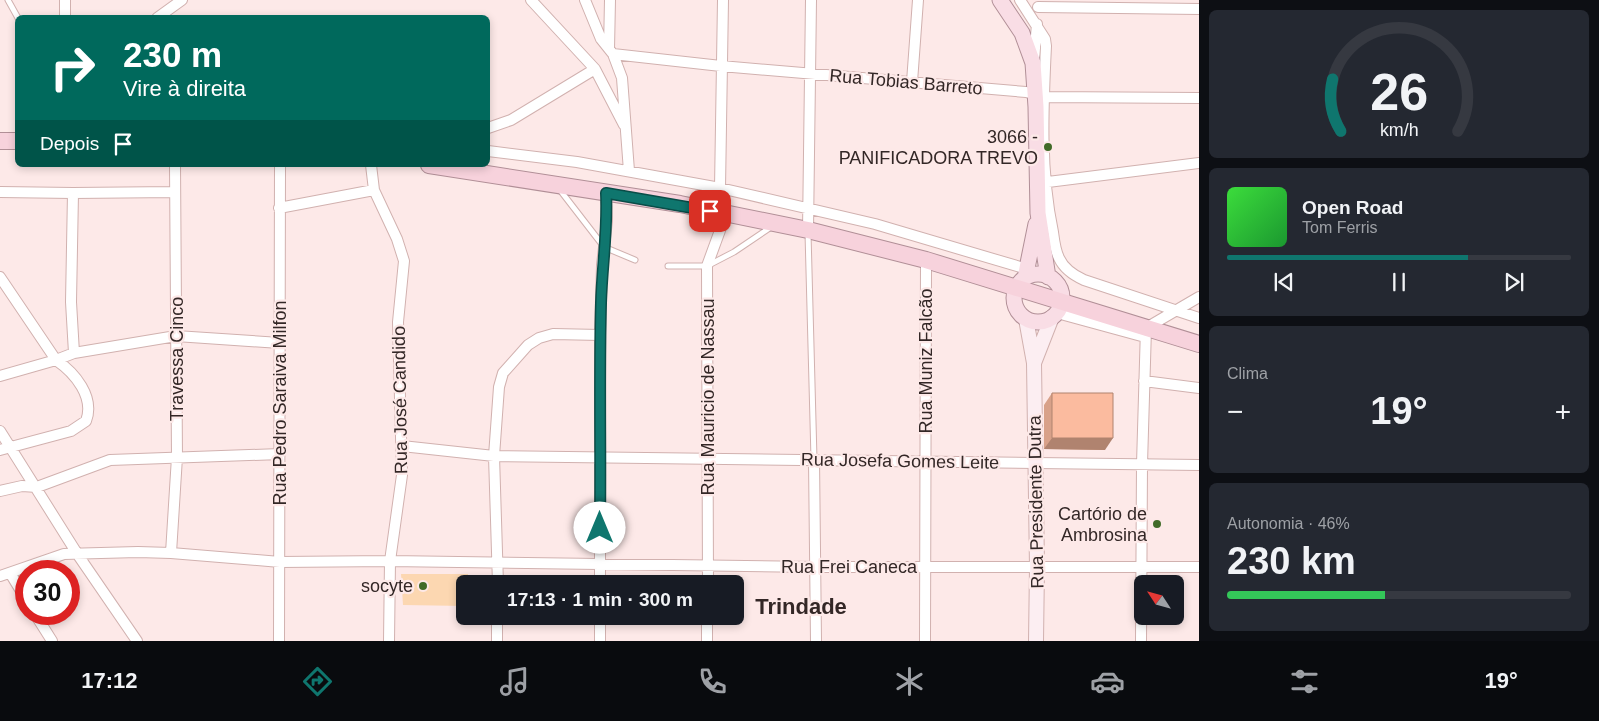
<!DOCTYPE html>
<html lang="pt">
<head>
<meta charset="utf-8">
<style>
	:root { --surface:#171b24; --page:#242831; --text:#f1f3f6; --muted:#9ea1a6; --line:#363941; --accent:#0f766e }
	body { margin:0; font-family:Helvetica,sans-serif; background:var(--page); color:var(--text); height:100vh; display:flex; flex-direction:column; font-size:19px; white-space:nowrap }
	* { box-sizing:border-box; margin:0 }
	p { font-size:16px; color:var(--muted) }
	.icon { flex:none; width:28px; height:28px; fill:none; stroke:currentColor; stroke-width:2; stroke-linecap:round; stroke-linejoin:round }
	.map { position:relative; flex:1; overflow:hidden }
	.drawer { display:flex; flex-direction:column; gap:10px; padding:10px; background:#0d0f14; width:400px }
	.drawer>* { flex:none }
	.banner { position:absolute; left:15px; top:15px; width:475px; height:152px; border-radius:8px; box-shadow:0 2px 8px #0003; background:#00695c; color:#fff; overflow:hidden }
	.needle { width:32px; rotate:306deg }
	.buttons { position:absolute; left:1134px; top:575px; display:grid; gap:10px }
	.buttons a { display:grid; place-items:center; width:50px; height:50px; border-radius:8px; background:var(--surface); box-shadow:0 2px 8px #0003; font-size:25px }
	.speed { position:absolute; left:15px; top:560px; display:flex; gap:10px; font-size:25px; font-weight:700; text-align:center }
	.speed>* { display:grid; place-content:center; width:65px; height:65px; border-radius:50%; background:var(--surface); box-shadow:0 2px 8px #0003; line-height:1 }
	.speed .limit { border:8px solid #d22; background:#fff; color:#111 }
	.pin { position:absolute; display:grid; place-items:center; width:42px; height:42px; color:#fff; margin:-21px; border-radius:10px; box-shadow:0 2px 8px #0006 }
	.me { position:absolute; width:55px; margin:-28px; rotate:0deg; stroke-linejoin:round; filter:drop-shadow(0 0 4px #0008) }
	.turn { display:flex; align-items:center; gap:18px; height:105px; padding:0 25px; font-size:22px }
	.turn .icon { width:65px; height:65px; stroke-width:2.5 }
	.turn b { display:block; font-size:35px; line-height:42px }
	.then { display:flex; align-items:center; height:48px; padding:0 25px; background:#0003; gap:10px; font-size:19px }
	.big { font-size:38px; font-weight:600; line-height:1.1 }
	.drawer .tile { flex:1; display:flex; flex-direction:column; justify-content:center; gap:8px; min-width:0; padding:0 18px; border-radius:8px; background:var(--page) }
	.drawer .dial { align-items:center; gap:0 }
	.dial svg { height:130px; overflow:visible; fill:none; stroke:var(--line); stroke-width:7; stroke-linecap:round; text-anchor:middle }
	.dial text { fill:var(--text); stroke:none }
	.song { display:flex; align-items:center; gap:15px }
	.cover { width:60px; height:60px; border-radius:8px; background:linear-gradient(135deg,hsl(120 70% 55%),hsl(130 70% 35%)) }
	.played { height:5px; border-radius:2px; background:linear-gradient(90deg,var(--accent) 70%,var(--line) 70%) }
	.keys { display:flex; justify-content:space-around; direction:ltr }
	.heat { display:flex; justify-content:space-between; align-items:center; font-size:28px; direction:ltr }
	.charge { height:8px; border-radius:4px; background:linear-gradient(90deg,#34c759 46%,var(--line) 0) }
	.trip { position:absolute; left:456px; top:575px; width:288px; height:50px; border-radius:8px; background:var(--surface); box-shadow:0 2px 8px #0003; font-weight:600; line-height:50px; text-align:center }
	.dock { display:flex; height:80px; justify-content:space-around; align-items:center; background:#090b0e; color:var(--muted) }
	.dock .icon { width:35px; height:35px }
	.dock .active { color:var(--accent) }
	.dock b { font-size:22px; color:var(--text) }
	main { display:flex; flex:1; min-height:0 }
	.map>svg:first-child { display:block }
</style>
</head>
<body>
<main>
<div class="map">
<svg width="1199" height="641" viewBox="0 0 1199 641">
	<rect width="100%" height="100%" fill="#fde9e8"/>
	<!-- green -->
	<path fill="#fcd7b1" d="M401 574H468V584H465V606L403 605Z"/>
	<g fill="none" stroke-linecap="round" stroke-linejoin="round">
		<defs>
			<path id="service" d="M8 0 18 18
				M560 190 604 247 635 260
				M808 233 814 459
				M668 266H707L734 252 771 227"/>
			<path id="minor" d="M531 0 595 69 624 125
				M585 0 601 39 613 54 622 78 629 171
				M1020 0 1045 39 1046 46C1043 107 1040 171 1053 232 1054 240 1055 250 1059 258 1064 269 1073 275 1084 280L1199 318
				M1038 7 1199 9
				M65 18V0
				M157 18 182 0
				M609 49 610 0
				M613 54 721 66 1026 92 1044 97 1199 98
				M1034 60 1037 24
				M912 82 918 0
				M488 128 511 120 595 69
				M488 151 577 162 720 188 875 224 1027 269
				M371 165 374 190 397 239 404 261 398 322 402 475 390 561 389 641
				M1040 183 1199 163
				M0 192 73 193 71 302 74 353 56 360 0 277
				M73 193 175 192
				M279 208 374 190
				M808 230 811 0
				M1057 313 1145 337
				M74 353 176 336 280 343
				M0 376 56 360C75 373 95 397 86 421L71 431 0 450
				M1144 381 1199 388
				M0 431 78 555 137 641
				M402 446 494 456 1199 465
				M814 459 816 641
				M0 491 22 486 37 487 110 460 280 454
				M171 553 177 457 175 165
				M10 573 26 599
				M0 576 64 554 138 552 171 553 280 562 390 561 815 567H1199
				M498 584 494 456 499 387 503 373 528 345 539 338 553 334 600 335
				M600 584V335L602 265 607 221 606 193
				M708 584 707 266 726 214 720 188 723 0
				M35 614 52 641
				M279 641 280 165
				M497 641V616
				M600 641V616
				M707 641V616
				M925 641 926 260
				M1141 641 1142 464 1146 328 1199 297"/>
			<path id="secondary" d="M1026 319 1034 363 1037 567 1036 641
				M1034 363 1052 317"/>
			<path id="primary" d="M1000 0 1022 33 1033 63 1036 107 1038 213 1048 277
				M1014 298a24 24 0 1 1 48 0a24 24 0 1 1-48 0Z
				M1025 278 1036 224"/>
			<path id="trunk" d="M0 141H18
				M429 165 680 204 808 230 926 260 1199 344"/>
		</defs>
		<!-- service casing -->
		<use href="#service" stroke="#d1b1af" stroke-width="7"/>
		<!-- minor casing -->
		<use href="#minor" stroke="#d1b1af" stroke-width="12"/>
		<!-- secondary casing -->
		<use href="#secondary" stroke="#d1b1af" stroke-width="16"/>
		<!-- primary casing -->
		<use href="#primary" stroke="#b18f97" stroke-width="17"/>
		<!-- trunk casing -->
		<use href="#trunk" stroke="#b18f97" stroke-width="18"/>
		<!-- service -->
		<use href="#service" stroke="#fff" stroke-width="5"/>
		<!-- minor -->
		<use href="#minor" stroke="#fff" stroke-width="10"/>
		<!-- secondary -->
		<use href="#secondary" stroke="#fceef2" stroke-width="14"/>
		<!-- primary -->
		<use href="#primary" stroke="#f9dde5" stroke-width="15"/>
		<!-- trunk -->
		<use href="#trunk" stroke="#f7d2dc" stroke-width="16"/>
	</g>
	<!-- wall -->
	<path fill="#d8a189" d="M1052 393 1105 450 1044 449V405Z"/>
	<!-- shaded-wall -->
	<path fill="#b0836f" d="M1052 438H1113L1105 450 1044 449Z"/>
	<!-- building -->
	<path fill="#fbbb9f" stroke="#b0836f" d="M1052 393H1113V438H1052Z"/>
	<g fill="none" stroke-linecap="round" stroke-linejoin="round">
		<defs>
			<path id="route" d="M600 528C601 453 599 378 601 303 602 266 608 230 606 193L710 211"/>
		</defs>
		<!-- route casing -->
		<use href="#route" stroke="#0a4d48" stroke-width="12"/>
		<!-- route -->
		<use href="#route" stroke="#0f766e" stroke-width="9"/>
	</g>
	<!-- markers -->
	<g fill="#416b28" stroke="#fde9e8" stroke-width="2">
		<circle cx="1048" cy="147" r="5"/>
		<circle cx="1157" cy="524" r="5"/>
		<circle cx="423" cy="586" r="5"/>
	</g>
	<g text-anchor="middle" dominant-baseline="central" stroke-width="4.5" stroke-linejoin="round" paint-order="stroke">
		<!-- street labels -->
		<g font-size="18" fill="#332726" stroke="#fde9e8">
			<text transform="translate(906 82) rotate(5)">Rua Tobias Barreto</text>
			<text transform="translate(177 359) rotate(-90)">Travessa Cinco</text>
			<text transform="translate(926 361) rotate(-90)">Rua Muniz Falcão</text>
			<text transform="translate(708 397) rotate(-90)">Rua Mauricio de Nassau</text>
			<text transform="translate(400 400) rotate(-91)">Rua José Candido</text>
			<text transform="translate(280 403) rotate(-90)">Rua Pedro Saraiva Milfon</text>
			<text transform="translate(900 461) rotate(1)">Rua Josefa Gomes Leite</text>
			<text transform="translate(1036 502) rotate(-91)">Rua Presidente Dutra</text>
			<text x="849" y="567">Rua Frei Caneca</text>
		</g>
		<!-- poi labels -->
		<g font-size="18" fill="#332726" stroke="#fde9e8" text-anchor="end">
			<text x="1038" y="137">3066 -<tspan x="1038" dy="21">PANIFICADORA TREVO</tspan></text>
			<text x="1147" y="514">Cartório de<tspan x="1147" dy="21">Ambrosina</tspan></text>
			<text x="413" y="586">socyte</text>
		</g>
		<!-- district labels -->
		<g font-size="22" font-weight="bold" fill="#332726" stroke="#fde9e8">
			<text x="801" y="606">Trindade</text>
		</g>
	</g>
</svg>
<div class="buttons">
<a><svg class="needle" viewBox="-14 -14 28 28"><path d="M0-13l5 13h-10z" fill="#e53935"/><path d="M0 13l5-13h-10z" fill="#9ea1a6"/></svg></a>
</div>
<div class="speed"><div class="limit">30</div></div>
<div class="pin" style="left:710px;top:211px;background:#d93025"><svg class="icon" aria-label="arrive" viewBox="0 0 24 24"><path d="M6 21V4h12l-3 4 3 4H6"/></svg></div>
<svg class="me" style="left:600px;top:528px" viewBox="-20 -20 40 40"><circle r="19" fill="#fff"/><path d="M0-13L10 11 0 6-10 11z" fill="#0f766e"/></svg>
<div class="trip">17:13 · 1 min · 300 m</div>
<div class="banner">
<div class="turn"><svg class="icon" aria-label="right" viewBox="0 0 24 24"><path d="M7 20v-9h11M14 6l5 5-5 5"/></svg><div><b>230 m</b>Vire à direita</div></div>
<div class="then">Depois<svg class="icon" aria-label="arrive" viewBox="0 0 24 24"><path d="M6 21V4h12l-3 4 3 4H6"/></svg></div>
</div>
</div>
<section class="drawer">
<div class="tile dial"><svg viewBox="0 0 100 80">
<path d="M14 69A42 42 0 1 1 86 69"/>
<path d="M14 69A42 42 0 0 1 9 37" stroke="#0f766e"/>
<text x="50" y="56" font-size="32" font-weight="700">26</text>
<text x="50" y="72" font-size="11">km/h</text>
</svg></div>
<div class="tile">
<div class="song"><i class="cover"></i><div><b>Open Road</b><p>Tom Ferris</p></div></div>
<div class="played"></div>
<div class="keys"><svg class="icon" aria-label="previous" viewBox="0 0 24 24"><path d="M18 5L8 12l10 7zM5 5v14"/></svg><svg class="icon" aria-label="pause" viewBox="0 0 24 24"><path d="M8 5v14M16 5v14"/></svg><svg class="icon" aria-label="next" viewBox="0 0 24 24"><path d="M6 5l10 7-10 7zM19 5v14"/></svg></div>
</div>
<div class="tile"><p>Clima</p>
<div class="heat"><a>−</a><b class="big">19°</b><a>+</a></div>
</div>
<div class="tile"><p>Autonomia · 46%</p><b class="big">230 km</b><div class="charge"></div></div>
</section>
</main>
<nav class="dock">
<b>17:12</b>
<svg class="icon active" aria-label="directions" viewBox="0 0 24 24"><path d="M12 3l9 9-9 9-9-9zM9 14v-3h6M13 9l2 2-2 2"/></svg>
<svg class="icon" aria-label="music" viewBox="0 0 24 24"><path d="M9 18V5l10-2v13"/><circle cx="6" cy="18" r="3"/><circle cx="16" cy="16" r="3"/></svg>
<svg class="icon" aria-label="phone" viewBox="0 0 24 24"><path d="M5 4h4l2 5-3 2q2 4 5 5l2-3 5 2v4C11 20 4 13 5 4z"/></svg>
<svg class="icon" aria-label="climate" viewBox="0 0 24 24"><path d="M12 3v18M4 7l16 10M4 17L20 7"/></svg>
<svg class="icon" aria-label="car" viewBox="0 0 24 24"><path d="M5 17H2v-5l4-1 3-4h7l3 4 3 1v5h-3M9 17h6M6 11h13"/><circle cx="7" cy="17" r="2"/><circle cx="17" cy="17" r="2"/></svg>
<svg class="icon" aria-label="filters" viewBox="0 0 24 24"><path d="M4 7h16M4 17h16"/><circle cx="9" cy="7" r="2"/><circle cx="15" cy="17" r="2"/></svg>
<b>19°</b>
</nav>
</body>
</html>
